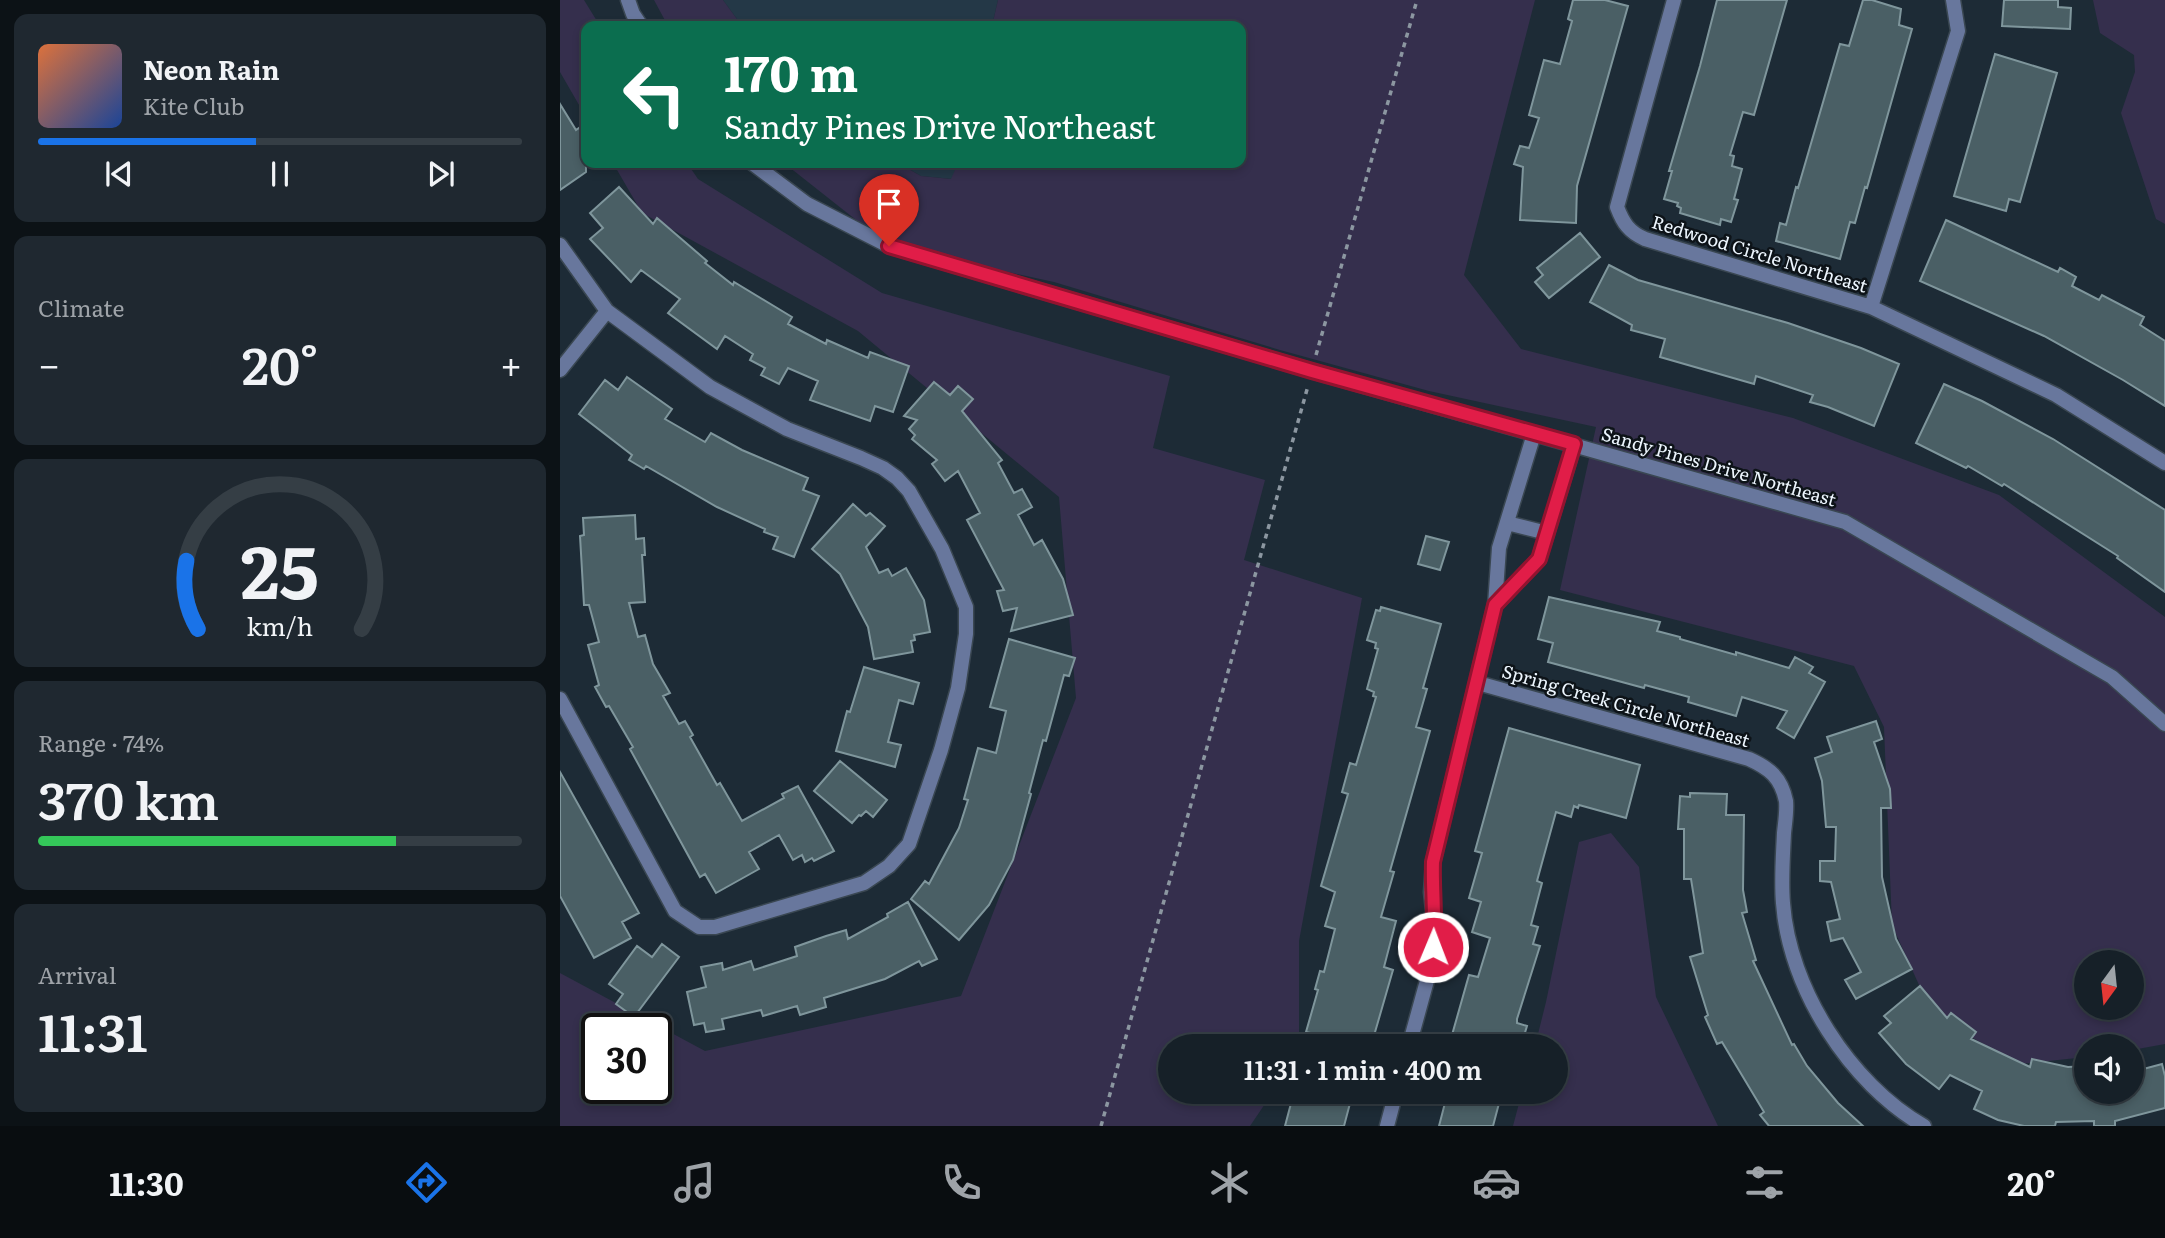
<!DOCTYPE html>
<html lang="en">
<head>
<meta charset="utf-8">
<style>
	:root { --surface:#162028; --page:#1f2830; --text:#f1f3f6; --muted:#9ea3a8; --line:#353e45; --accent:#1a73e8 }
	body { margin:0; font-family:Literata,serif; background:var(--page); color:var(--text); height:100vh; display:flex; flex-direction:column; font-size:26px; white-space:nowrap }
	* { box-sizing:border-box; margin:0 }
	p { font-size:23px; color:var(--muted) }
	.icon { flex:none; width:38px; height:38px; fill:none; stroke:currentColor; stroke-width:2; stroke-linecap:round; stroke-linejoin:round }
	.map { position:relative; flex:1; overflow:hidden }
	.panel { display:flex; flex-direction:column; gap:14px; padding:14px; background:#0c1216; width:560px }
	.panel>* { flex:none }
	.guide { position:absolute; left:21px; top:21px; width:665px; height:147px; border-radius:14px; box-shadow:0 4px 10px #0003,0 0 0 2px var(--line); background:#0b6e4f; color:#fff; overflow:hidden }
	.needle { width:46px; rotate:195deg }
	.buttons { position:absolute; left:1514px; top:950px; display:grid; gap:14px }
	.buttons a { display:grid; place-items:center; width:70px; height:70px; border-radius:50%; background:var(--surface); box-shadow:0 4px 10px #0003,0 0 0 2px var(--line); font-size:35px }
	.speed { position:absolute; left:21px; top:1013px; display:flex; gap:14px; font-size:35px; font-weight:700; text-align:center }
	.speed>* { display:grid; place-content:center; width:91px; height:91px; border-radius:50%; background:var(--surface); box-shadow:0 4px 10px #0003,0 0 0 2px var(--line); line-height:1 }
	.speed .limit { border:4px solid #111; border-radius:10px; background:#fff; color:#111 }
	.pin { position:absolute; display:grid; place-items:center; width:60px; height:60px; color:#fff; margin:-72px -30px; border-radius:50% 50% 50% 0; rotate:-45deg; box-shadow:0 0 7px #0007 }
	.pin .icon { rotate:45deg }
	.me { position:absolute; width:77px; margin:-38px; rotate:1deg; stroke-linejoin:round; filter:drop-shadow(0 0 5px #0008) }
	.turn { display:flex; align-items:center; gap:24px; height:147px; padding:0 28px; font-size:32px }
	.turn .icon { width:91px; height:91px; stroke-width:2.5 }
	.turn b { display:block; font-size:49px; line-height:60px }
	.big { font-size:52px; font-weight:600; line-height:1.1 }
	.panel .card { flex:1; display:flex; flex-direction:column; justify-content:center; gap:10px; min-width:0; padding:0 24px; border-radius:14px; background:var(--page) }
	.panel .dial { align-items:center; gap:0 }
	.dial svg { height:182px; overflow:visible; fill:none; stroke:var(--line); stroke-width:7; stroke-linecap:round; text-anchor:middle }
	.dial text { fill:var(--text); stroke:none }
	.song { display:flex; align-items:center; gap:21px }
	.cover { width:84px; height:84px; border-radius:10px; background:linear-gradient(135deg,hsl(20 70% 55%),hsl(220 70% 35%)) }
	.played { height:7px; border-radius:4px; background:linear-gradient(90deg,var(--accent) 45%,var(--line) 45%) }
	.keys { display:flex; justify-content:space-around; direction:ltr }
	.heat { display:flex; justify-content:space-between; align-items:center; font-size:38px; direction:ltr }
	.charge { height:10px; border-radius:5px; background:linear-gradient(90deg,#34c759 74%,var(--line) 0) }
	.trip { position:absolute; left:598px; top:1034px; width:410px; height:70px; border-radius:35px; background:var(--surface); box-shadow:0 4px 10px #0003,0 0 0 2px var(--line); font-weight:600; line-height:70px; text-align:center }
	.menu { display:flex; height:112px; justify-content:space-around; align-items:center; background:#090d10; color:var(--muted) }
	.menu .icon { width:49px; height:49px }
	.menu .current { color:var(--accent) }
	.menu b { font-size:32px; color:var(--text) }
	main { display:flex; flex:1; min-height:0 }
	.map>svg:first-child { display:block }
</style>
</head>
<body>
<main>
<section class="panel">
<div class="card">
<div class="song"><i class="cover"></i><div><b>Neon Rain</b><p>Kite Club</p></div></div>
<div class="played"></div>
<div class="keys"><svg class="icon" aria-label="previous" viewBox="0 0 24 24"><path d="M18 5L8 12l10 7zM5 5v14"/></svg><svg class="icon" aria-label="pause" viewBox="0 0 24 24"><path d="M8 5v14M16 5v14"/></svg><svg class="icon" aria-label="next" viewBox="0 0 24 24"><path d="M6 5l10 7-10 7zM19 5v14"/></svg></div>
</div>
<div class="card"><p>Climate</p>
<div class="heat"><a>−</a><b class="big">20°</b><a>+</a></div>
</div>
<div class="card dial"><svg viewBox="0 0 100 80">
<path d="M14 69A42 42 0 1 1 86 69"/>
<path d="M14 69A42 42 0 0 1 9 39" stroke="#1a73e8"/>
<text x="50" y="56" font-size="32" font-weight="700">25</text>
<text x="50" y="72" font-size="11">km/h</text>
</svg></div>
<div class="card"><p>Range · 74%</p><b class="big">370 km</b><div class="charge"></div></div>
<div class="card"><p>Arrival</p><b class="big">11:31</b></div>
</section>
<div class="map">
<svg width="1605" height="1126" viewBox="0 0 1605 1126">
	<rect width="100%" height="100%" fill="#1d2b36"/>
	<!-- built -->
	<path fill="#243847" d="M163 0H438L432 26H182Z
		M338 163H398L392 179 361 176Z"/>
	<!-- green -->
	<path fill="#352f4d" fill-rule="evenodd" d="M0 0H24L40 26H26V117L0 72Z
		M94 0H163L182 26H108Z
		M438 0H975L904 275 961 349 1233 418 1439 495 1605 617V1044L1572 1050V1046H1526V1057L1460 1064 1373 1016 1332 925 1324 727 1294 666 1000 590 1036 427 869 391 720 350 494 282 329 246 224 163H338L361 176 391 179 398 163H681V26H432ZM1526 962H1572V1008H1526Z
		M1533 0H1605V224L1596 219 1561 113 1575 72 1574 55 1540 33Z
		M53 163H127L138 179 322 293 610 376 593 448 705 480 684 560 802 598 739 941V1046H611V1092H713L690 1126H0V973L145 1051 401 996 516 698 499 497 298 331 82 213ZM37 1029H96V1088H37Z
		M1051 833 1079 867 1096 997 1158 1126H953L962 1092H996V1046H975L986 1002 1019 842Z"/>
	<!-- building -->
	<path fill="#4a5f65" stroke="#7f969c" stroke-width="2" d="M1013 0H1045L1068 6 1017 186 1016 223 960 220 963 167 954 164 960 146 969 148 979 118 969 115 984 60 1000 64 1012 21 1008 19Z
		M1157 0H1227L1194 115 1183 112 1170 155 1174 156 1172 166 1182 169 1174 199 1178 200 1171 222 1161 219 1160 225 1120 213 1121 208 1117 206 1118 203 1104 199 1112 171H1109L1140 66Z
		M1303 0H1312L1341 9 1339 25 1352 29 1307 188 1305 187 1295 223 1290 222 1280 259 1216 241 1220 223 1226 225 1236 187 1238 188 1280 44 1289 46Z
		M1444 0H1498V7L1511 8 1510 29 1442 26Z
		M1435 54 1497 73 1460 202 1449 199 1446 211 1394 196Z
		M0 104 16 130 26 123V172L0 190Z
		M59 187 93 224 97 218 147 261 145 263 173 285 174 282 232 317 228 324 266 344 267 340 308 358 310 352 349 366 333 412 315 406 310 421 250 400 258 381 228 368 219 384 201 375 205 368 190 360 193 354 165 336 157 349 108 313 120 299 81 270 71 282 30 239 43 228 30 213Z
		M1386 220 1498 272 1500 268 1516 277 1512 286 1539 300 1542 295 1584 317 1580 325 1605 341V406L1563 380 1484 336 1360 281Z
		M1020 233 1040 257 989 298 975 282 983 275 977 268Z
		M1049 265 1078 280 1228 323 1301 348 1339 364 1314 426 1268 407 1250 402 1253 395 1196 376 1194 384 1100 357 1105 339 1071 330 1072 325 1030 302Z
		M67 377 112 409 105 419 145 442 151 433 182 450 248 478 243 490 259 496 234 557 213 549 218 537 204 532 205 529 157 507 86 466 84 469 69 460 72 455 19 414 45 380 58 390Z
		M374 382 390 395 398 386 413 399 402 411 442 460 438 463 454 493 462 489 472 507 458 515 474 545 482 540 503 579 513 615 451 631 457 608 443 611 437 591 444 590 407 520 420 513 398 471 385 481 372 464 377 460 352 439 355 435 349 429 357 420 344 416Z
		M1384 384 1422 401 1493 439 1605 510V592L1557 558 1558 556 1444 484 1442 486 1408 466 1406 468 1356 443Z
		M293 504 306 516 310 513 325 526 306 547 319 573 328 569 332 576 346 568 364 600 370 632 354 635 355 640 351 641 353 652 314 659 308 627 280 574 252 549Z
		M75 515 76 539 84 538 85 555H82L85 602 69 603 78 637 85 635 93 664 110 693 103 696 119 724 125 721 133 735 130 737 157 785 160 783 182 821 224 798 222 794 238 786 274 851 254 861 252 858 245 862 242 855 233 860 219 835 189 852 199 869 156 893 145 874 140 877 70 749 73 747 49 706 46 707 35 687 39 685 28 645 39 642 29 605H24L20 536 24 535 23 518Z
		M866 536 889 542 880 570 858 564Z
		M989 597 1100 622 1097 631 1120 637V639L1176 655V652L1229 668 1235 657 1253 667 1249 673 1265 682 1234 738 1217 728 1227 711 1182 697 1176 716 1128 702 1129 697 1085 685 1084 688 988 662 993 643 978 639Z
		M821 607 881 624 863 688 867 689 856 727 870 731 830 871 834 872 821 917 836 921 824 967 833 970 811 1046H751L755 1034 746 1032 758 990 755 989 760 971 764 972 775 929 765 926 775 892 761 886 788 794 782 792 790 763 796 765 816 697 813 696 814 692 807 689 818 649 815 648 816 643 807 640 816 610 820 611Z
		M449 639 515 658 509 676 504 675 486 741 483 740 469 793 471 794 453 860 429 905 399 940 351 899 365 881 369 884 399 828 408 800 404 799 418 748 436 753 446 711 430 707Z
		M304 667 359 683 353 704 339 700 328 742 341 745 335 767 276 751 287 711 290 712Z
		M1316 721 1322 739 1314 742 1330 789 1331 808H1321L1322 877 1336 939 1352 969 1296 999 1285 980 1301 972 1283 938 1271 941 1267 922 1280 919 1271 882 1260 881V861H1275L1276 827H1266L1262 781 1255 758 1272 752 1267 737Z
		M949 728 1080 765 1066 818 1019 805 1018 808 1014 806 1011 817 996 812 977 881 982 883 971 925 978 927 973 944 980 946 957 1019V1023L967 1026 961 1046H907L890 1042 909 975 918 977 930 938 912 932 921 902 909 898 922 853 915 851Z
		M280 761 327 800 313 817 306 811 301 816 299 815 292 823 254 791Z
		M0 772 79 913 62 922 71 938 34 958 0 896Z
		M1130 793 1167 794 1166 815H1184L1183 890 1187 912 1182 913 1196 960 1193 961 1232 1045 1234 1044 1247 1066 1278 1103 1303 1126H1209L1200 1115 1204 1112 1162 1042 1157 1044 1145 1017 1148 1015 1130 957 1143 953 1131 879H1124V829H1118L1120 796 1130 797Z
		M348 902 377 959 362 966 359 961 325 979 264 998 266 1007 240 1015 237 1006 203 1016 201 1010 162 1019 164 1029 146 1032 144 1023 134 1025 127 992 146 987 141 967 162 963 163 970 191 961 194 970 237 956 235 947 266 936 286 930 288 939 328 917 327 914Z
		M102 944 119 957 74 1017 56 1004 63 994 49 984 77 946 92 957Z
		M1360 986 1387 1018 1391 1013 1416 1032 1411 1039 1470 1067 1472 1059 1508 1067 1526 1066V1092H1572V1072L1602 1064 1605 1076V1108L1555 1121V1126H1534V1121L1496 1122 1495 1126H1464L1438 1120 1414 1109 1422 1091 1390 1075 1379 1089 1346 1064 1319 1033 1331 1023 1324 1016Z
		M734 1092H793L784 1126H725Z
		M897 1092H942L933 1126H879L886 1099 894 1102Z"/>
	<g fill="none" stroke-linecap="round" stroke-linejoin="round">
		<defs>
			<path id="street" d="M68 0 73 14 81 26
				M1114 0 1057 207C1063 223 1069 232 1085 239L1311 307 1496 395 1605 463
				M192 163 247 204 329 246 752 371 1285 522 1552 677 1605 724
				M0 245 47 311 150 387 227 429 301 458 323 468 337 478 349 491 382 549 406 607V634L398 688 381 750 349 844 329 866 304 883 155 927H139L115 911 0 699
				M1311 307 1398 31 1393 0
				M0 370 47 311
				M947 523 987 533
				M935 605 979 559 1014 445
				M918 683 1189 759C1209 768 1221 777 1226 801 1227 811 1225 823 1224 833 1223 856 1221 880 1223 903 1229 988 1290 1084 1364 1126
				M849 1046 871 966 875 928 871 892 873 862 935 605 939 548 974 434
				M827 1126 836 1092"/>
		</defs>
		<!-- street casing -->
		<use href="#street" stroke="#3a4752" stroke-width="17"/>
		<!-- path -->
		<path stroke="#8c97a1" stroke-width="3.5" stroke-dasharray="5 5" stroke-linecap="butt" d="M756 355 857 0
			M541 1126 748 386"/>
		<!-- street -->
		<use href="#street" stroke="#68779d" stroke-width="14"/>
	</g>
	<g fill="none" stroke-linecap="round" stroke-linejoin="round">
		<defs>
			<path id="route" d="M329 246 752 371 1014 444 979 559 935 605 873 862C872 891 876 919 873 947"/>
		</defs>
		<!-- route casing -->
		<use href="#route" stroke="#92132f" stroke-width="18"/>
		<!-- route -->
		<use href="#route" stroke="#e11d48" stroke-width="12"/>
	</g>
	<g text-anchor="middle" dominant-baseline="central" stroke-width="5" stroke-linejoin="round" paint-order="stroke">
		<!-- street labels -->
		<g font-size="18" fill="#edf6fe" stroke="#0d1318">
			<text transform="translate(1200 253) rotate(17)">Redwood Circle Northeast</text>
			<text transform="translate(1159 466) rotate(16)">Sandy Pines Drive Northeast</text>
			<text transform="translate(1066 705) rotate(16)">Spring Creek Circle Northeast</text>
		</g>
	</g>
</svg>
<div class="buttons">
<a><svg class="needle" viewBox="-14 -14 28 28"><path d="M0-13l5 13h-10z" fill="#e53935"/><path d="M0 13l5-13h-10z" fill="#9ea3a8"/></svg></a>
<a><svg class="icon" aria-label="sound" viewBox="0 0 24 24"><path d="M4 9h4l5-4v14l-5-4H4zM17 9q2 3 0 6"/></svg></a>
</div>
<div class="speed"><div class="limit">30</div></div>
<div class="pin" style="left:329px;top:246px;background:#d93025"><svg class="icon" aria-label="arrive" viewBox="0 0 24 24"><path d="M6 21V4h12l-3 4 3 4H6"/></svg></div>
<svg class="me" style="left:873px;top:947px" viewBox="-20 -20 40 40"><circle r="17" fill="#e11d48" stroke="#fff" stroke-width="3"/><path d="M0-11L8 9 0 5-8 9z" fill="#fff"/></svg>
<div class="trip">11:31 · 1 min · 400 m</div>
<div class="guide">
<div class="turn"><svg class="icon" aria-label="left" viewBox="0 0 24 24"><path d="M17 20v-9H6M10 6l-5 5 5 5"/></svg><div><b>170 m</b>Sandy Pines Drive Northeast</div></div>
</div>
</div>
</main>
<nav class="menu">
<b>11:30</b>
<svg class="icon current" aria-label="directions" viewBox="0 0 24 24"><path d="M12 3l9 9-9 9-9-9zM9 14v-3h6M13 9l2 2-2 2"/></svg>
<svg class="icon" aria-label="music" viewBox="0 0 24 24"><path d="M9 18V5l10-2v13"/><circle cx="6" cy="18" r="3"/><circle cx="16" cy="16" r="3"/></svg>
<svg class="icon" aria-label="phone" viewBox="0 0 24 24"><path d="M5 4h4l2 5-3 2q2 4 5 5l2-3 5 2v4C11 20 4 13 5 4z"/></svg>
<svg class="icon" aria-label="climate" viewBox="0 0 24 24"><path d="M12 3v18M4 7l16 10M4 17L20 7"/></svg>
<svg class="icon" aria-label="car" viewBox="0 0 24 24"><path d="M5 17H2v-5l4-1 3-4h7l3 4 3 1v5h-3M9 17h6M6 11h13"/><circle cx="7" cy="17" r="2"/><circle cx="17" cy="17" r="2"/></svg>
<svg class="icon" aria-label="filters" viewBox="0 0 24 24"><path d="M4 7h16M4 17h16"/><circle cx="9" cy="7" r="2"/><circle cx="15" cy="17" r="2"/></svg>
<b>20°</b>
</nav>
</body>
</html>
